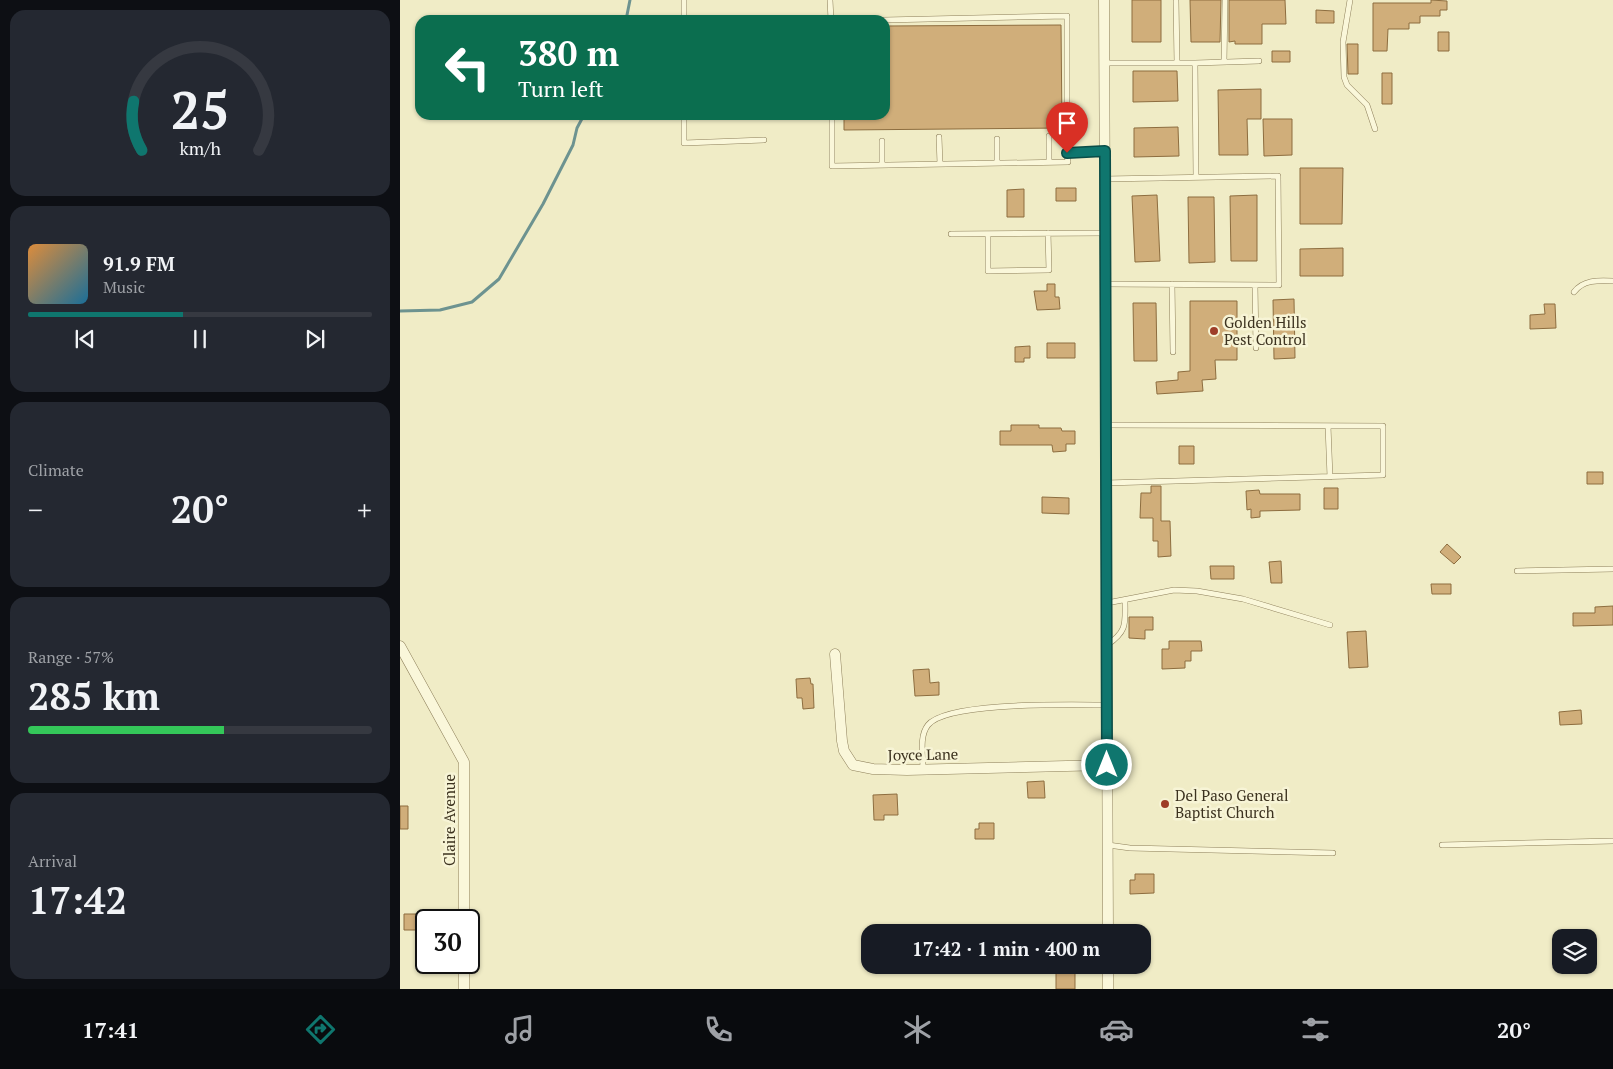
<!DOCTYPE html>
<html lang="en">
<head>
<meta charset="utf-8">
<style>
	:root { --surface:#171b24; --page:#242831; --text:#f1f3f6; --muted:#9ea1a6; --line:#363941; --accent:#0f766e }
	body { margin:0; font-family:"PT Serif",serif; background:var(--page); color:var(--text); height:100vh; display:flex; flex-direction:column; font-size:19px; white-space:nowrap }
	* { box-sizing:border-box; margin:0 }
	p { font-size:16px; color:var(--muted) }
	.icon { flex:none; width:28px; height:28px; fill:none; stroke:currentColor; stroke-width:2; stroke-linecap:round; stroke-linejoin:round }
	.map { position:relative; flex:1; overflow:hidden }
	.drawer { display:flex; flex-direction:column; gap:10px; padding:10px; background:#0d0f14; width:400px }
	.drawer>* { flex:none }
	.guide { position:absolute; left:15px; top:15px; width:475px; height:105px; border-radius:15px; box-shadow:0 1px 4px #0004; background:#0b6e4f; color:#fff; overflow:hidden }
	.tools { position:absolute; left:1152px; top:929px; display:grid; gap:10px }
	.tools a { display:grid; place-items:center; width:45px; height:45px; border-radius:10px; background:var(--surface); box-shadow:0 1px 4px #0004; font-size:25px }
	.speed { position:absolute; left:15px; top:909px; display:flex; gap:10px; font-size:25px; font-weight:700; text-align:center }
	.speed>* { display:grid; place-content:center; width:65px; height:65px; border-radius:50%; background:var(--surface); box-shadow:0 1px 4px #0004; line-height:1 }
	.speed .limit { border:2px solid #111; border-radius:8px; background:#fff; color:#111 }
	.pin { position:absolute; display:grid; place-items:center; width:42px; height:42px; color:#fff; margin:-51px -21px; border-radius:50% 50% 50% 0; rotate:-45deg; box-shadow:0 0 5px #0007 }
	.pin .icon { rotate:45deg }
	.me { position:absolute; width:55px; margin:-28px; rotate:0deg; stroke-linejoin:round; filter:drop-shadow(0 0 4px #0008) }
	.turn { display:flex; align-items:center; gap:18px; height:105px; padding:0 20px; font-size:22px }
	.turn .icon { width:65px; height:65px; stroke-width:2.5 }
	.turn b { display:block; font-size:35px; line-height:42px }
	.big { font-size:38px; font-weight:600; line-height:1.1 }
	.drawer .widget { flex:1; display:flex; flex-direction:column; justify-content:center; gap:8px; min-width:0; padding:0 18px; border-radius:15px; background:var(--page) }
	.drawer .dial { align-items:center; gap:0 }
	.dial svg { height:130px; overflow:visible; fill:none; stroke:var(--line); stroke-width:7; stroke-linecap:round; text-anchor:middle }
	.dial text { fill:var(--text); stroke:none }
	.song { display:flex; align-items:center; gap:15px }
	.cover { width:60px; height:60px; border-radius:8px; background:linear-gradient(135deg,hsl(30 70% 55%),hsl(200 70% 35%)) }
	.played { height:5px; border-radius:2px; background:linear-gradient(90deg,var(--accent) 45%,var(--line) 45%) }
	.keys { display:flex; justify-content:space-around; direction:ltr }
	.heat { display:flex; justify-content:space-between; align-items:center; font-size:28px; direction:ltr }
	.charge { height:8px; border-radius:4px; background:linear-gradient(90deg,#34c759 57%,var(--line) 0) }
	.trip { position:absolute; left:461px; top:924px; width:290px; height:50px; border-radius:15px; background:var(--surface); box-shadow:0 1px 4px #0004; font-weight:600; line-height:50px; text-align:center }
	.menu { display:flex; height:80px; justify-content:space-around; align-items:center; background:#090b0e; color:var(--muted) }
	.menu .icon { width:35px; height:35px }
	.menu .on { color:var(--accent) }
	.menu b { font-size:22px; color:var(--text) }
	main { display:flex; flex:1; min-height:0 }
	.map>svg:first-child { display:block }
</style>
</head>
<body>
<main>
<section class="drawer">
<div class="widget dial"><svg viewBox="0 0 100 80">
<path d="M14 69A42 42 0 1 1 86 69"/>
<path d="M14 69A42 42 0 0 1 9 39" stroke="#0f766e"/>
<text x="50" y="56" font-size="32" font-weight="700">25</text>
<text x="50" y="72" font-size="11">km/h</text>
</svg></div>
<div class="widget">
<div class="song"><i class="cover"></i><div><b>91.9 FM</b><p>Music</p></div></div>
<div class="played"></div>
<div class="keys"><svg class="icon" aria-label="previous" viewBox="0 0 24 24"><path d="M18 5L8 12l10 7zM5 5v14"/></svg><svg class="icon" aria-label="pause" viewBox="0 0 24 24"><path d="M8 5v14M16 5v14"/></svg><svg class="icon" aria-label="next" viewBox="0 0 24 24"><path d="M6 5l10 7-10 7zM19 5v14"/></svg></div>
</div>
<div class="widget"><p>Climate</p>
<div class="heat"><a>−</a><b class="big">20°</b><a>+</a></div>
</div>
<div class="widget"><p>Range · 57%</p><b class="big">285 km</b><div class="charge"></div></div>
<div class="widget"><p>Arrival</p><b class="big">17:42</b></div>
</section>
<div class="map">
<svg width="1213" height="989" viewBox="0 0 1213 989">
	<rect width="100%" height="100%" fill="#f0ecc6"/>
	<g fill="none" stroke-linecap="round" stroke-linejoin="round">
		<!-- stream -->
		<path stroke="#6d9390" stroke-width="3" d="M226 20 230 0
			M0 311 40 310 72 302 99 279 143 204 173 145 177 128 184 115"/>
	</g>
	<!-- building -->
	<path fill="#d0ae7a" stroke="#8d6d3f" d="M732 0H761V42H732Z
		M790 0H821L820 42H791Z
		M829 0H885L886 24H862V44H835V41L829 42Z
		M1031 0 1047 1V10H1040V16H1020V23H1009V29H988L987 51H973V3H1031Z
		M916 10 934 11V23H916Z
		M661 25 662 128 444 130V115H485V26Z
		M1038 32H1049V51H1038Z
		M947 44H958V74H948Z
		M872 51H890V62H872Z
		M733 71H777L778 101 733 102Z
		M982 73H992V104H982Z
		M861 89V119H847L848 155H819L818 90Z
		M863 119H892V155L864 156Z
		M778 127 779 156 734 157V128Z
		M900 168H943L942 224H900Z
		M656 188H676V201H656Z
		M624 189V217H607V190Z
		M757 195 760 261 735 262 732 196Z
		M857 195V261H831L830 196Z
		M788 197H814L815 262 789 263Z
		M943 248V276H900V249Z
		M647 284H655V297H659L660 309 637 310 634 291H647Z
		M894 299 895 358 874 359 873 300Z
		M790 301H837V360H815L816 379 802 380 803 391 757 394 756 382 778 380V372L790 371Z
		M733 303H756L757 361H734Z
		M1144 304H1155L1156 328 1130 329V315L1145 314Z
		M647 343H675V358H647Z
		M630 346V358H624V362H615V347Z
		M611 425H639V428H661L662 431H675V444H666V451L653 452 652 445H600V431H611Z
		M779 446H794V464H779Z
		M1187 472H1203V484H1187Z
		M751 486H761V521H770L771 556 758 557V541H753V518H740L741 493H751Z
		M924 488H938V509H924Z
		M859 490 860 494H900V510L860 511V517L851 518V509L847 510 846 491Z
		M642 497 669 498V514L642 513Z
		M1047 544 1061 557 1054 564 1040 552Z
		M881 561 882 583H871L869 562Z
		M810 566H834V579H811Z
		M1031 584H1051V594H1032Z
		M1213 606V625L1173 626V613H1195V607Z
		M729 617H753V630H745V639L729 638Z
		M966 631 968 667 949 668 947 632Z
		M769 641H801L802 651H791V661H785V668L762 669V649H769Z
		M529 669 530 683 539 682V695L515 696 513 670Z
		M410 678 411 684H413L414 708 403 709 402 698H397L396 679Z
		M1181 710 1182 724 1160 725 1159 712Z
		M644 781 645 798H628L627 782Z
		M497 794 498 815H484V820H474L473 795Z
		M0 806H8V829H0Z
		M579 823H594V839H575V829H579Z
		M735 874H754V893L730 894V880H735Z
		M4 914H23V930H4Z
		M531 965H586V973H531Z
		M656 965H675V989H656Z"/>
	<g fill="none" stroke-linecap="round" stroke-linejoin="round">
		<defs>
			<path id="service" d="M284 0V20
				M430 0 431 20
				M950 0 943 42 944 77 947 85 967 105 975 129
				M776 1 777 63
				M484 20 667 16V153L704 151
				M824 62 825 1
				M704 63H795
				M284 115V143L364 140
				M432 115V166L668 162 667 153
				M539 137 540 164
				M597 139V163
				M482 141V165
				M649 162V136
				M796 177 795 63 859 61
				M705 179 878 176 879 285 706 284
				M551 234 705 233
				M588 234V271L649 270 648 233
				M772 284 773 352
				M855 285 856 348
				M1174 292C1183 280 1198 280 1213 281
				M706 425 983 426V475L706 483
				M928 426 930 477
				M1117 571 1213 569
				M707 603 774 590 797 591 843 599 930 625
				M707 645C728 631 725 623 725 600
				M523 769C523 756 519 736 528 725 547 701 674 705 707 705
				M708 845 730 848 933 853
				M1042 845 1213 841"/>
			<path id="minor" d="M704 0 708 932
				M0 646 64 762V920
				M435 654 442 741 444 751 453 765 473 769 507 770 707 765
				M64 962V989
				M708 965V989"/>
		</defs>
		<!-- service casing -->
		<use href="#service" stroke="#8d7f5a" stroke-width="6"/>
		<!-- minor casing -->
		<use href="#minor" stroke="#8d7f5a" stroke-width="11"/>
		<!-- service -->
		<use href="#service" stroke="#faf7da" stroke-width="5"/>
		<!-- minor -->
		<use href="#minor" stroke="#faf7da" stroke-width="10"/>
	</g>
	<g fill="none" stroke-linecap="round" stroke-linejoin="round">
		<defs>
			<path id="route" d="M667 153 705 151 707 765"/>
		</defs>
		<!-- route casing -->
		<use href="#route" stroke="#0a4d48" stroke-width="12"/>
		<!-- route -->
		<use href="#route" stroke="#0f766e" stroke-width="9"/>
	</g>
	<!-- markers -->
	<g fill="#9e3d28" stroke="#f7f4d6" stroke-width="2">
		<circle cx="814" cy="331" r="5"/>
		<circle cx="765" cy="804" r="5"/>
	</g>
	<g text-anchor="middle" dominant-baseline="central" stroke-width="5" stroke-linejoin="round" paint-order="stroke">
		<!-- poi labels -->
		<g font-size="15" fill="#3c321f" stroke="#f7f4d6" text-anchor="start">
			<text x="824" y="322">Golden Hills<tspan x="824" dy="17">Pest Control</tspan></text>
			<text x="775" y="795">Del Paso General<tspan x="775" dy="17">Baptist Church</tspan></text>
		</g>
		<!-- street labels -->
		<g font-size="15" fill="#3c321f" stroke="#f7f4d6">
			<text transform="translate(523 754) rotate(-1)">Joyce Lane</text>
			<text transform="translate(49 820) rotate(-90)">Claire Avenue</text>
		</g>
	</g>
</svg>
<div class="tools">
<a><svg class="icon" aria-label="layers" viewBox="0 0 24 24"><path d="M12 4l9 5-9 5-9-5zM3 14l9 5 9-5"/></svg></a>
</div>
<div class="speed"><div class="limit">30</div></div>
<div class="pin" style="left:667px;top:153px;background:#d93025"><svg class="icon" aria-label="arrive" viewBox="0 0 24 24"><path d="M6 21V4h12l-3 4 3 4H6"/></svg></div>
<svg class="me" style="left:707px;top:765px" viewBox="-20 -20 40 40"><circle r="17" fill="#0f766e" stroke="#fff" stroke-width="3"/><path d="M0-11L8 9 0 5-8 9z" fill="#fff"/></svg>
<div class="trip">17:42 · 1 min · 400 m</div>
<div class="guide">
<div class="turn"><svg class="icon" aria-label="left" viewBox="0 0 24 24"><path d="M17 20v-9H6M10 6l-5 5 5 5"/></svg><div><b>380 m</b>Turn left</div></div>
</div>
</div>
</main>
<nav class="menu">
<b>17:41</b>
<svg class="icon on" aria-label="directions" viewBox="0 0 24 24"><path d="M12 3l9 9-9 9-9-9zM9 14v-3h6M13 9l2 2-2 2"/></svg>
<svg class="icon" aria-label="music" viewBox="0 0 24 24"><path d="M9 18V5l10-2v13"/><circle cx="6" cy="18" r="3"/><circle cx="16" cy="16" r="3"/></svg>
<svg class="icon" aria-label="phone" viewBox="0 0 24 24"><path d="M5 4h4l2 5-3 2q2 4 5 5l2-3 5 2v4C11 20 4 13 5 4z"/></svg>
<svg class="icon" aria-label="climate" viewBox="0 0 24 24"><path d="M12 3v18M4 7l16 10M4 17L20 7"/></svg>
<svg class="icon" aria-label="car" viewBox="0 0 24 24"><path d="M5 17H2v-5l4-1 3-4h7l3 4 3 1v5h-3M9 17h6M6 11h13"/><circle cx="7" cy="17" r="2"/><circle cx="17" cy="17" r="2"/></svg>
<svg class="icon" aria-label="filters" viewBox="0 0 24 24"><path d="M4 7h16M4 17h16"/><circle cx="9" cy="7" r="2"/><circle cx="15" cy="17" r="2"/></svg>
<b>20°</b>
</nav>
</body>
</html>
